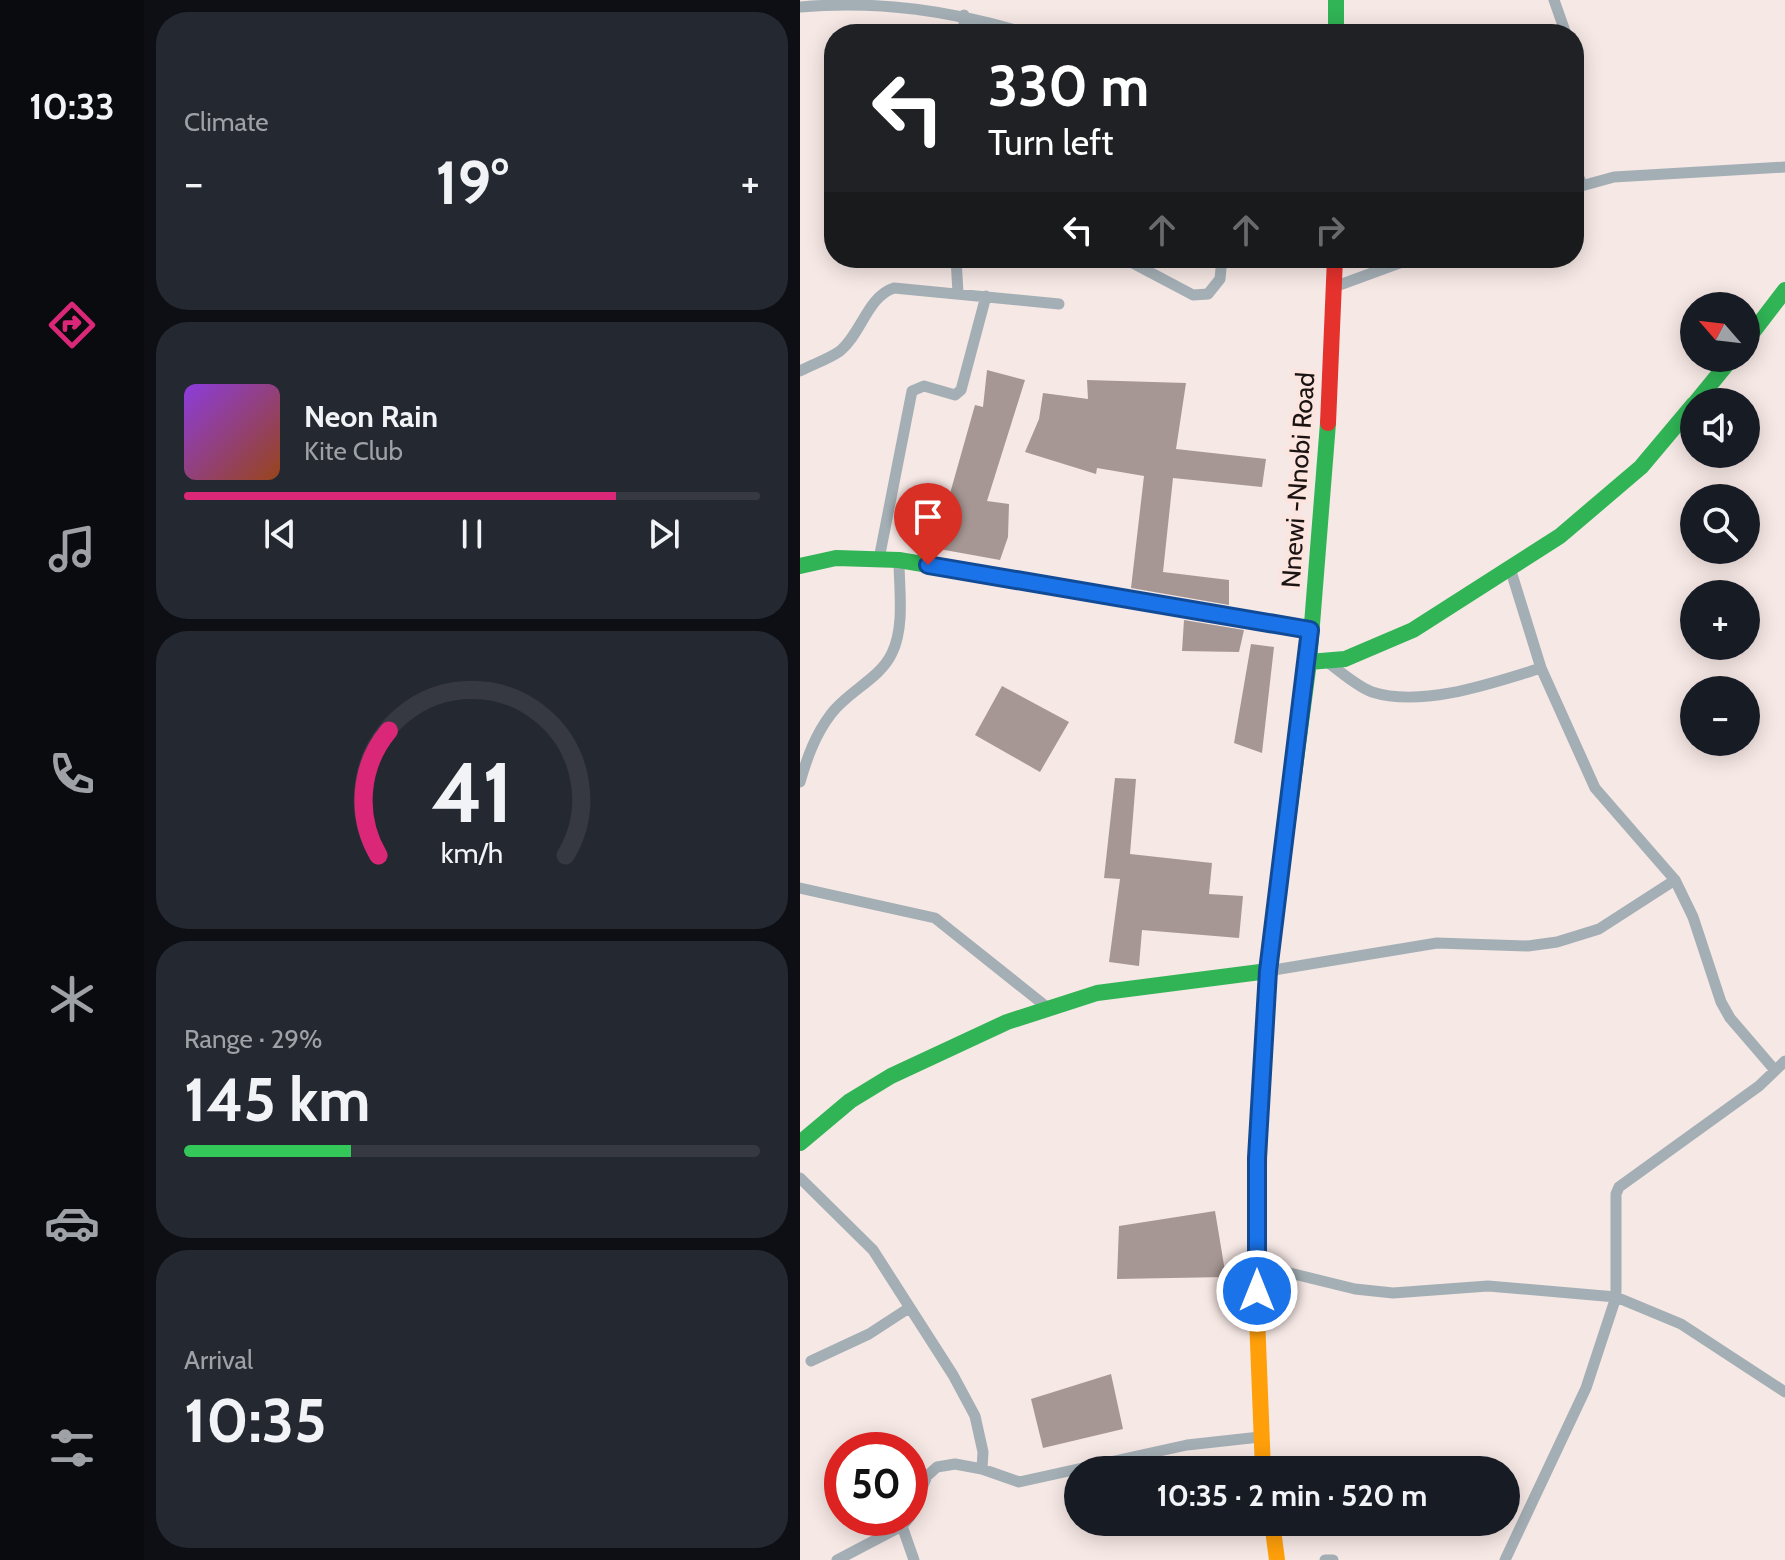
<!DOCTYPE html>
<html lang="en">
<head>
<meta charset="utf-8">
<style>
	:root { --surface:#171b24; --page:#242831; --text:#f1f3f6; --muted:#9ea1a6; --line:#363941; --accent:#db2777 }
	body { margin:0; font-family:Cabin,sans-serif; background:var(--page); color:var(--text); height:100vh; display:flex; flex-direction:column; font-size:30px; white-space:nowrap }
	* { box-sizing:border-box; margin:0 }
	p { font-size:26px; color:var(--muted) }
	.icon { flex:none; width:44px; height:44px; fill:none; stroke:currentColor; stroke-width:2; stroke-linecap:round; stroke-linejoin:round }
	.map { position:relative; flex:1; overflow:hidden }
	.drawer { display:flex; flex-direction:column; gap:12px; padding:12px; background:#0d0f14; width:656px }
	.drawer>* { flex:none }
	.banner { position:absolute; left:24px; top:24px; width:760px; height:244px; border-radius:32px; box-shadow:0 4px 20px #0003; background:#202124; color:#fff; overflow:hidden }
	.needle { width:52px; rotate:298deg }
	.tools { position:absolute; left:880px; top:292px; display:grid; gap:16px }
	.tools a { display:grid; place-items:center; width:80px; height:80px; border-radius:50%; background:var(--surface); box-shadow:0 4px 20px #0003; font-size:40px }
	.speed { position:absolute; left:24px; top:1432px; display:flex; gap:16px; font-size:40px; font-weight:700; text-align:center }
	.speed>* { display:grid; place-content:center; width:104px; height:104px; border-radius:50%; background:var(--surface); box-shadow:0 4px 20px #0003; line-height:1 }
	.speed .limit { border:12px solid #d22; background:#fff; color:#111 }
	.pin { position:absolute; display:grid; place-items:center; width:68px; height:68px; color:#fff; margin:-82px -34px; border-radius:50% 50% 50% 0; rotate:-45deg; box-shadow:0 0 8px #0007 }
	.pin .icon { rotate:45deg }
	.me { position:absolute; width:88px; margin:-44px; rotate:0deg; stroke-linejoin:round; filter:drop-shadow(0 0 6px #0008) }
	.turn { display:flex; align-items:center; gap:28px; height:168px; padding:0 32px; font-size:36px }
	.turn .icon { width:104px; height:104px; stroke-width:2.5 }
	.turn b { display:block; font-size:56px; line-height:68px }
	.lanes { display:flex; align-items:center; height:76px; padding:0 32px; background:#0003; justify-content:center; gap:40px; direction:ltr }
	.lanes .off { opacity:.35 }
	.big { font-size:60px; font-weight:800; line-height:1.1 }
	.drawer .widget { flex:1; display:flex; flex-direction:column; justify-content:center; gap:12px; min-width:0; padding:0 28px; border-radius:32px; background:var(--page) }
	.drawer .dial { align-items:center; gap:0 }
	.dial svg { height:208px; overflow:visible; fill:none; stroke:var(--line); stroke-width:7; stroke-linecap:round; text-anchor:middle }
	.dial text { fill:var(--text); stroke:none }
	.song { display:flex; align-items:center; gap:24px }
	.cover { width:96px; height:96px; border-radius:12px; background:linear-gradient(135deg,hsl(270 70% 55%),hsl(20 70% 35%)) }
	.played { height:8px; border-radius:4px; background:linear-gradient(90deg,var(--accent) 75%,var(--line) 75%) }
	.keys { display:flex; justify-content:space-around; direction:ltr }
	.heat { display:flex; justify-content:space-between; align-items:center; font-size:44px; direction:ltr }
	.charge { height:12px; border-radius:6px; background:linear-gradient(90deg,#34c759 29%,var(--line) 0) }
	.trip { position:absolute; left:264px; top:1456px; width:456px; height:80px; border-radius:40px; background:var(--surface); box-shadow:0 4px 20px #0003; font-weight:800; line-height:80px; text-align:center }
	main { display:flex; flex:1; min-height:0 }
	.tab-bar { display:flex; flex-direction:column; width:144px; justify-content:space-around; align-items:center; background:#090b0e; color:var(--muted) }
	.tab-bar .icon { width:56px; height:56px }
	.tab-bar .on { color:var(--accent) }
	.tab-bar b { font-size:36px; color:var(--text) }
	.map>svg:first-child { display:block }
</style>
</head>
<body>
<main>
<nav class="tab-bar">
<b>10:33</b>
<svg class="icon on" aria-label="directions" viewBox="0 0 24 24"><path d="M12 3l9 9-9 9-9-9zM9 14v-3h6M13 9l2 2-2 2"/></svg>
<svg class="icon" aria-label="music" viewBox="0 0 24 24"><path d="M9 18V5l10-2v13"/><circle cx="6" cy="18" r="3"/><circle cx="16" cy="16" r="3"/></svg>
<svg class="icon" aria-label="phone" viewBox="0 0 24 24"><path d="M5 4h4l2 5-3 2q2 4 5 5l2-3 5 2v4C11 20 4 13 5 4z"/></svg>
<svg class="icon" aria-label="climate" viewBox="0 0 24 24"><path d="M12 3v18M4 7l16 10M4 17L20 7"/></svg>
<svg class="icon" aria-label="car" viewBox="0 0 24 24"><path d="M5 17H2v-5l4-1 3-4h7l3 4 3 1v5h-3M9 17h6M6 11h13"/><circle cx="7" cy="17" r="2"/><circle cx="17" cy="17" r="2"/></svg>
<svg class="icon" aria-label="filters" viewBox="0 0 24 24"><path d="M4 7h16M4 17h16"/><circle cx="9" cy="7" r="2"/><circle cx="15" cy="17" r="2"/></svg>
</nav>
<section class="drawer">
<div class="widget"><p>Climate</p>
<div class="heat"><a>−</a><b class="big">19°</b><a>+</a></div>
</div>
<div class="widget">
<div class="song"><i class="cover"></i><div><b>Neon Rain</b><p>Kite Club</p></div></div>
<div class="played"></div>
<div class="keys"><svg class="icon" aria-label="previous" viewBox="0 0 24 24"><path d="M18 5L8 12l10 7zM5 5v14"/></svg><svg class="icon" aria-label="pause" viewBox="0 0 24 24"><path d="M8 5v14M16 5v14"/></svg><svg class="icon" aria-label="next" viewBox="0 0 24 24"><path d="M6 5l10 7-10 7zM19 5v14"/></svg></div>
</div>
<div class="widget dial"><svg viewBox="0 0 100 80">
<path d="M14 69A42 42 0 1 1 86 69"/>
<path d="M14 69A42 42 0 0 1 18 21" stroke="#db2777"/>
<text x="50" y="56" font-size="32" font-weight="700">41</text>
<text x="50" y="72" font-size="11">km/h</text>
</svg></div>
<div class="widget"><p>Range · 29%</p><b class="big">145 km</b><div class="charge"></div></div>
<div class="widget"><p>Arrival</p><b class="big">10:35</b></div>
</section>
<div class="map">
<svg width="985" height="1560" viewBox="0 0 985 1560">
	<rect width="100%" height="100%" fill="#f6e8e5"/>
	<!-- building -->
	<path fill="#a69794" d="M187 370 225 380 187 501 209 504 208 537 200 560 106 543 114 493 149 497 175 405 183 407Z
		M287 380 386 383 376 449 466 459 462 487 373 478 363 572 429 580V605L331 588 344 476 297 468 296 474 225 452 239 419 243 393 288 399Z
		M384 620 444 630 439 652 382 651Z
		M451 644 474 647 462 753 434 743Z
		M202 686 269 722 240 772 175 735Z
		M315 778 336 779 330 854 412 863 409 894 443 896 439 938 342 930 339 966 309 962 320 879 304 878Z
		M415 1211 426 1277 317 1279 319 1226Z
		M311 1374 323 1429 243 1448 231 1399Z"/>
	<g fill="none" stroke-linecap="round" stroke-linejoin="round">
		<!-- street -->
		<path stroke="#a4afb5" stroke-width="11" d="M754 0 766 34
			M0 7C80 0 153 11 229 34
			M164 15V34
			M774 55V81
			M774 168 782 184
			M774 188 814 177 985 167
			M156 258 158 293
			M323 258 393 295 408 294 420 279 422 258
			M534 287 613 258
			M0 371C13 364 29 359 40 351 61 334 68 296 94 288L259 304
			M79 559 112 391 124 386 155 395 161 390 186 296
			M710 568 741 668 795 788 875 880 893 917 921 1002 930 1018 973 1068
			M526 661C540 671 556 686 572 692 622 708 693 683 741 668
			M0 782C7 758 15 735 31 714 48 691 80 679 92 653 105 626 99 589 99 560
			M0 888 135 918 248 1008
			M468 971 637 943 728 946 757 942 799 929 875 880
			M0 1178 73 1250 153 1375 175 1416 183 1452 182 1469
			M457 1265 555 1289 593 1293 688 1286 816 1297 881 1324 985 1392
			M11 1361 69 1334 109 1308
			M110 1517 127 1476 137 1467 155 1464 182 1469 219 1482 387 1445 460 1437
			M102 1526 114 1560
			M37 1560 102 1526 109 1518
			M525 1560H533
			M705 1560 786 1388 816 1297V1194L819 1187 959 1086 985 1061"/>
		<!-- fast -->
		<path stroke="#30b455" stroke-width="16" d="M536 0V34
			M946 341 985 290
			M896 402 932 358
			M0 566 36 558 99 560 510 630
			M509 662 545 659 613 630 760 536 841 467 894 404
			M460 1096 468 971 509 662 528 423
			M0 1143 50 1101 91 1076 207 1022 297 993 468 971"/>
		<!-- slow -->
		<path stroke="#ff9f0a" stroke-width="16" d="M460 1096 457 1317 463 1470
			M472 1522 477 1560"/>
		<!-- jam -->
		<path stroke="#e5322d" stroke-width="16" d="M528 423 535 258"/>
	</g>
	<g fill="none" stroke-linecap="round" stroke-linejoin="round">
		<defs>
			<path id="route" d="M128 565 510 630 468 971 457 1158V1291"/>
		</defs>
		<!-- route casing -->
		<use href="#route" stroke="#114b97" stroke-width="20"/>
		<!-- route -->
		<use href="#route" stroke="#1a73e8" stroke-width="14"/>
	</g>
	<g text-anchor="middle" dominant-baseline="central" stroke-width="8" stroke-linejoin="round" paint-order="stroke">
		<!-- street labels -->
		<g font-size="26" fill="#1b1312" stroke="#fce4df">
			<text transform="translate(498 480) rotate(-86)">Nnewi -Nnobi Road</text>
		</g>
	</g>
</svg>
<div class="tools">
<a><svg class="needle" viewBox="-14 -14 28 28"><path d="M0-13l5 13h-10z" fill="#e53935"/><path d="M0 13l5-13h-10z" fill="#9ea1a6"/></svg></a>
<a><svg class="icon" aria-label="sound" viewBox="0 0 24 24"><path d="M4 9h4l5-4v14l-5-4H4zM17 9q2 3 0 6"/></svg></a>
<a><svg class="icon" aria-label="search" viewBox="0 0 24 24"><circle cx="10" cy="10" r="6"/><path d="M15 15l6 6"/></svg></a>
<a>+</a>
<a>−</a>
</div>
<div class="speed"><div class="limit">50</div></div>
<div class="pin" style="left:128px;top:565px;background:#d93025"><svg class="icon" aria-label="arrive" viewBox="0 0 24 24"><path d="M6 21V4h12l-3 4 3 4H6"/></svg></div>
<svg class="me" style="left:457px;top:1291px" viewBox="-20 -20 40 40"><circle r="17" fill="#1a73e8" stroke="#fff" stroke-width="3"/><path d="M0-11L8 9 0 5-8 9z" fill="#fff"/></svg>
<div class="trip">10:35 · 2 min · 520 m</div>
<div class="banner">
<div class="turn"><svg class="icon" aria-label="left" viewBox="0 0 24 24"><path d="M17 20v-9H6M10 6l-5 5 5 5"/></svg><div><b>330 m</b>Turn left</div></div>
<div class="lanes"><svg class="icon" aria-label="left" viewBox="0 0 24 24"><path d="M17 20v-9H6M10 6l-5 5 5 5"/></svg><svg class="icon off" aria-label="ahead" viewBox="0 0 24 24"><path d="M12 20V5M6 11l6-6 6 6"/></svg><svg class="icon off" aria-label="ahead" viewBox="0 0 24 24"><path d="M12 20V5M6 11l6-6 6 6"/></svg><svg class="icon off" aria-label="right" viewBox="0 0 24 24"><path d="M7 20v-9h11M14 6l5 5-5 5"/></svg></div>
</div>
</div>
</main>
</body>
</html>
